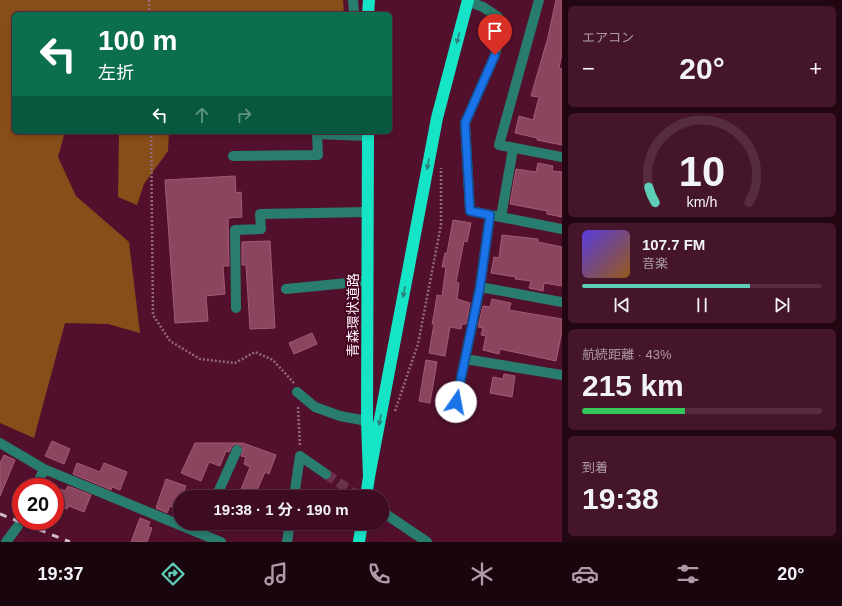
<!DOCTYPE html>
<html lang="ja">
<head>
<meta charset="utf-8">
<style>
	:root { --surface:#3e0c22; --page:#45152a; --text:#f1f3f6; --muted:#ad9ba5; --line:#572c40; --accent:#5eceb8 }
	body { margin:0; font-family:Helvetica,"Noto Sans JP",sans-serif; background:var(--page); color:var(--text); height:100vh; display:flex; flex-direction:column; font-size:15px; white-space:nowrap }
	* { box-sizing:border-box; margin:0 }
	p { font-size:13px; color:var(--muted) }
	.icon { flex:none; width:22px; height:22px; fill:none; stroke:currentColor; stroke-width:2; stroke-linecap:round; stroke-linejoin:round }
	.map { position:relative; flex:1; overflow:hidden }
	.drawer { display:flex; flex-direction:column; gap:6px; padding:6px; background:#220713; width:280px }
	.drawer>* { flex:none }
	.guide { position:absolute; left:12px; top:12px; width:380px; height:122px; border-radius:6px; box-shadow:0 2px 6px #0003,0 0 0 1px var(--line); background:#0b6e4f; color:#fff; overflow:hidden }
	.speed { position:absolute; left:12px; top:478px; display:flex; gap:8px; font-size:20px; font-weight:700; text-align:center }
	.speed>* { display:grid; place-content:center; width:52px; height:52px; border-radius:50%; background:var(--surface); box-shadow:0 2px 6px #0003,0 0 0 1px var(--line); line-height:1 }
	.speed .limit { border:6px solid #d22; background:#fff; color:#111 }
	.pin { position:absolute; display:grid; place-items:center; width:34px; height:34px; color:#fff; margin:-41px -17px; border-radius:50% 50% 50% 0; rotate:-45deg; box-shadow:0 0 4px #0007 }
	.pin .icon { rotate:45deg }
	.me { position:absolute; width:44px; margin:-22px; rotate:12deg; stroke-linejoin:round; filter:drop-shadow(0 0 3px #0008) }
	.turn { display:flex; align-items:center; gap:14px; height:84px; padding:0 20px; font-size:18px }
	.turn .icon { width:52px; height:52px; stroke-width:2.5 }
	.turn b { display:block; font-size:28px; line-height:34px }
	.lanes { display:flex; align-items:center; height:38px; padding:0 20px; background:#0003; justify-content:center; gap:20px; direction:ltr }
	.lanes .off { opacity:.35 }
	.big { font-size:30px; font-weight:700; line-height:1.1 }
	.drawer .widget { flex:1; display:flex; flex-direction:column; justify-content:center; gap:6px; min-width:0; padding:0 14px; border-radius:6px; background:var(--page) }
	.drawer .dial { align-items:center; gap:0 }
	.dial svg { height:104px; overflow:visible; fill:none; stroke:var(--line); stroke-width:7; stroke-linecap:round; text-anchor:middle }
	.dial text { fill:var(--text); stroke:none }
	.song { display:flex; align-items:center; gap:12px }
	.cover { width:48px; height:48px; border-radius:6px; background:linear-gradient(135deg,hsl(250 70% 55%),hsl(30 70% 35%)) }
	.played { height:4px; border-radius:2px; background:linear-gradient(90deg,var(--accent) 70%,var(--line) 70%) }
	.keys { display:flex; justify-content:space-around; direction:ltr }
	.heat { display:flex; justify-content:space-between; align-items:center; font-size:22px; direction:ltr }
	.charge { height:6px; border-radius:3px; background:linear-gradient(90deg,#34c759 43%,var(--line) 0) }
	.trip { position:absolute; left:173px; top:490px; width:216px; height:40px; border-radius:20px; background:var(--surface); box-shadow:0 2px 6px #0003,0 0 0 1px var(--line); font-weight:700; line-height:40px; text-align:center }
	.tab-bar { display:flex; height:64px; justify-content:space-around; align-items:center; background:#19050e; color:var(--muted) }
	.tab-bar .icon { width:28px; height:28px }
	.tab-bar .on { color:var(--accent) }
	.tab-bar b { font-size:18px; color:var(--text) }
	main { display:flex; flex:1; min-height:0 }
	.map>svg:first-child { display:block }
</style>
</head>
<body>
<main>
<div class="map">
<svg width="562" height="542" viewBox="0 0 562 542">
	<rect width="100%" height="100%" fill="#52102d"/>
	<!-- forest -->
	<path fill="#884e19" d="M0 0H343L344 14H14V132H65L58 157 76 196 129 242 140 333 108 324 65 323 34 438 0 423Z
		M119 132H169L168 151 144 184 137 205 118 197Z"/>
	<!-- building -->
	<path fill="#8c455f" stroke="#a45b75" d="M556 0H562V53L559 68 562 69V145L537 140V138L515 133 519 116 533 120 539 97 531 96 548 37Z
		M538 163 553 166 552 171 562 172V217L547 214V211L510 204 516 169 536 172Z
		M235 176 236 193 241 192 242 217 228 218 229 266H223L225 294 206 296 208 321 175 323 165 180Z
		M453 220 471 223 467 242 464 241 456 282 459 283 457 299 470 303 466 324H462L461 329 450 327 445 356 429 353 434 324H432L434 314 437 295 442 296 446 267H442L445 253H447Z
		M502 235 538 239V242L562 247V286L544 283 543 291 529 288 531 281 515 279 516 277 491 273 494 257 499 258Z
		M270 241 275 328 250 329 246 265H242V242Z
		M492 299 511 303 509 310 562 319V331L556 361 500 349 499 354 483 350 486 336 481 335 483 328 478 327 483 306 490 307Z
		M312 333 317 344 294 354 289 343Z
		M426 360 437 362 430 403 419 401Z
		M504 374 515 376 512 397 490 393 493 377 503 379Z
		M52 441 70 449 64 464 45 456Z
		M195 443H243L276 455 269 474 265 472 254 497H238L250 467 244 464 246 457 241 456 243 450 242 446 236 444 233 445 229 452 226 451 220 466 209 462 201 481 181 473Z
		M4 455 15 460 0 496V463Z
		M77 463 100 472 104 463 127 472 120 490 112 487 111 490 73 474Z
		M166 479 186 486 177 509 170 506 167 513 156 508Z
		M68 486 91 495 84 512 69 506 67 509 55 504V487L65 491Z
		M140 518 150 522 148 527 152 528 147 542H131Z"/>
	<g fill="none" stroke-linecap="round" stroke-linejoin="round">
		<!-- minor-tunnel -->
		<path stroke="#6b324b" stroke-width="10" stroke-dasharray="10 5" stroke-linecap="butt" d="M326 474 360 497"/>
		<!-- path -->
		<path stroke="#94687b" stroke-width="2.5" stroke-dasharray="2 2" stroke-linecap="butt" d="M149 0V14
			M151 132 153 315 170 341 200 359 235 363 255 352 273 360 294 383
			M298 407 300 446
			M395 411 418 344 441 225V168"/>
		<!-- minor -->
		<path stroke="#287d6e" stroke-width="10" d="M353 0 354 14
			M539 0 499 145 562 157
			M467 1 483 7 498 17 501 28 495 55 465 123 470 211 562 229
			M233 156 318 155 317 134 368 136
			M490 215 480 287 465 359 562 375
			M501 217 513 149
			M480 287 562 302
			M286 289 368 281
			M236 308 235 230 261 229 260 214 368 212
			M297 392 315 407 340 416 367 421
			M456 402 465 359
			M0 443 44 469 221 542
			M36 487 44 469
			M216 497 237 450
			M294 497 300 456 326 474
			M387 515 427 542
			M200 533 205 523
			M6 542 18 526
			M287 542 290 523"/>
		<!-- highway -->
		<path stroke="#16e4c6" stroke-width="12" d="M368 14 369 0
			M369 477 437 118 468 0
			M366 497 369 477 367 421 368 132
			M359 542 362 523"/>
		<!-- rail -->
		<path stroke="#d3bdc6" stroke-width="3" stroke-dasharray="7 7" stroke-linecap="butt" d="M0 514 70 542"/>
	</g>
	<!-- one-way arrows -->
	<defs><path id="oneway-solid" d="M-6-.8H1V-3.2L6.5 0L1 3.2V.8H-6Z"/></defs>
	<g fill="#2c7f7d">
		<use href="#oneway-solid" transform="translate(458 38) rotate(105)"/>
		<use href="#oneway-solid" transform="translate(428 164) rotate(101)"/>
		<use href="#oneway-solid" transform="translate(404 292) rotate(101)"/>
		<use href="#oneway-solid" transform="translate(380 420) rotate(101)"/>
	</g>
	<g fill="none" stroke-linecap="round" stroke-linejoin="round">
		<defs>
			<path id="route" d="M456 402 480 287 490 215 470 211 465 123 495 55"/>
		</defs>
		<!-- route casing -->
		<use href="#route" stroke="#114b97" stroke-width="10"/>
		<!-- route -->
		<use href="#route" stroke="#1a73e8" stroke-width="7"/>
	</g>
	<g text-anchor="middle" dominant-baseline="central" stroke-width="4" stroke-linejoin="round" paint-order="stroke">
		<!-- street labels -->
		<g font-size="14" fill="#faf1f4" stroke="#460323">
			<text transform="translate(353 315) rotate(-90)">青森環状道路</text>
		</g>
	</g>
</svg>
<div class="speed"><div class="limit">20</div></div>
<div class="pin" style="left:495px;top:55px;background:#d93025"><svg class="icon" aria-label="arrive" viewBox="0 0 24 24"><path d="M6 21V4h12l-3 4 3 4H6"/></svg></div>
<svg class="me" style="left:456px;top:402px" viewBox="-20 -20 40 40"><circle r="19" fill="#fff"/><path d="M0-13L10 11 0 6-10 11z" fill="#1a73e8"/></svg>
<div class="trip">19:38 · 1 分 · 190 m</div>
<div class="guide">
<div class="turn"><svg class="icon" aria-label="left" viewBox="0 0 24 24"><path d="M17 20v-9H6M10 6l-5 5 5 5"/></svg><div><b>100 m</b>左折</div></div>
<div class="lanes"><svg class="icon" aria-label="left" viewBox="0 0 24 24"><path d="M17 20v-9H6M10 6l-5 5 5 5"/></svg><svg class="icon off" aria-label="ahead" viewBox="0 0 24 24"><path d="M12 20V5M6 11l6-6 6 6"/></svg><svg class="icon off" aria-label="right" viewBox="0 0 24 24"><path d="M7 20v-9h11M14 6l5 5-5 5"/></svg></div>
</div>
</div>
<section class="drawer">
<div class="widget"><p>エアコン</p>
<div class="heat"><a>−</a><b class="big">20°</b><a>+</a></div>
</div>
<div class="widget dial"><svg viewBox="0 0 100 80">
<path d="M14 69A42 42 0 1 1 86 69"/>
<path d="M14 69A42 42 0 0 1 9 57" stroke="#5eceb8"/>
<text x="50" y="56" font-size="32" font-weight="700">10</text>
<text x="50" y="72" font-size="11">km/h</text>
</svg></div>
<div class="widget">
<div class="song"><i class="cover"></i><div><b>107.7 FM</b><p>音楽</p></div></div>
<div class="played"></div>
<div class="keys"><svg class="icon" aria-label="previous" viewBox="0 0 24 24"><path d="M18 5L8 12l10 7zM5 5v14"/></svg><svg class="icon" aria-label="pause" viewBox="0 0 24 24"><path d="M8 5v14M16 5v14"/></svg><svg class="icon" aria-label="next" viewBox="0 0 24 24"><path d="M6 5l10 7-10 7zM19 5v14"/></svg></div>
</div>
<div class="widget"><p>航続距離 · 43%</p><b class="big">215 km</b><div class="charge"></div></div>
<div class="widget"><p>到着</p><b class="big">19:38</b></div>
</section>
</main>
<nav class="tab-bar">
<b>19:37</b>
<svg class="icon on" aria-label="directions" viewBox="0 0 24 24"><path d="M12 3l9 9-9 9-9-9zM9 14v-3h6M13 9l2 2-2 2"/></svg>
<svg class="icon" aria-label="music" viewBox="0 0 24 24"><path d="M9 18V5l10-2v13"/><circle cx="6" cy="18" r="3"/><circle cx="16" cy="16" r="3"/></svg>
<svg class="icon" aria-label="phone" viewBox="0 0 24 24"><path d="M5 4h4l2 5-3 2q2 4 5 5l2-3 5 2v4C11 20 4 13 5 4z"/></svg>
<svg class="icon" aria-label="climate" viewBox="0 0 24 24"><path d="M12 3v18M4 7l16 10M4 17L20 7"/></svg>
<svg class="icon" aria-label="car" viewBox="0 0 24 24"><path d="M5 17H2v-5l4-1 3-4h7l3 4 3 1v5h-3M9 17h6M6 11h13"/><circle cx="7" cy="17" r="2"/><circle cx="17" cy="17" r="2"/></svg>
<svg class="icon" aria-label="filters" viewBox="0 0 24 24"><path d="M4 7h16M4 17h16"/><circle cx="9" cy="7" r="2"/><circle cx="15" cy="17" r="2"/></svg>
<b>20°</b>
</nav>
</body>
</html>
